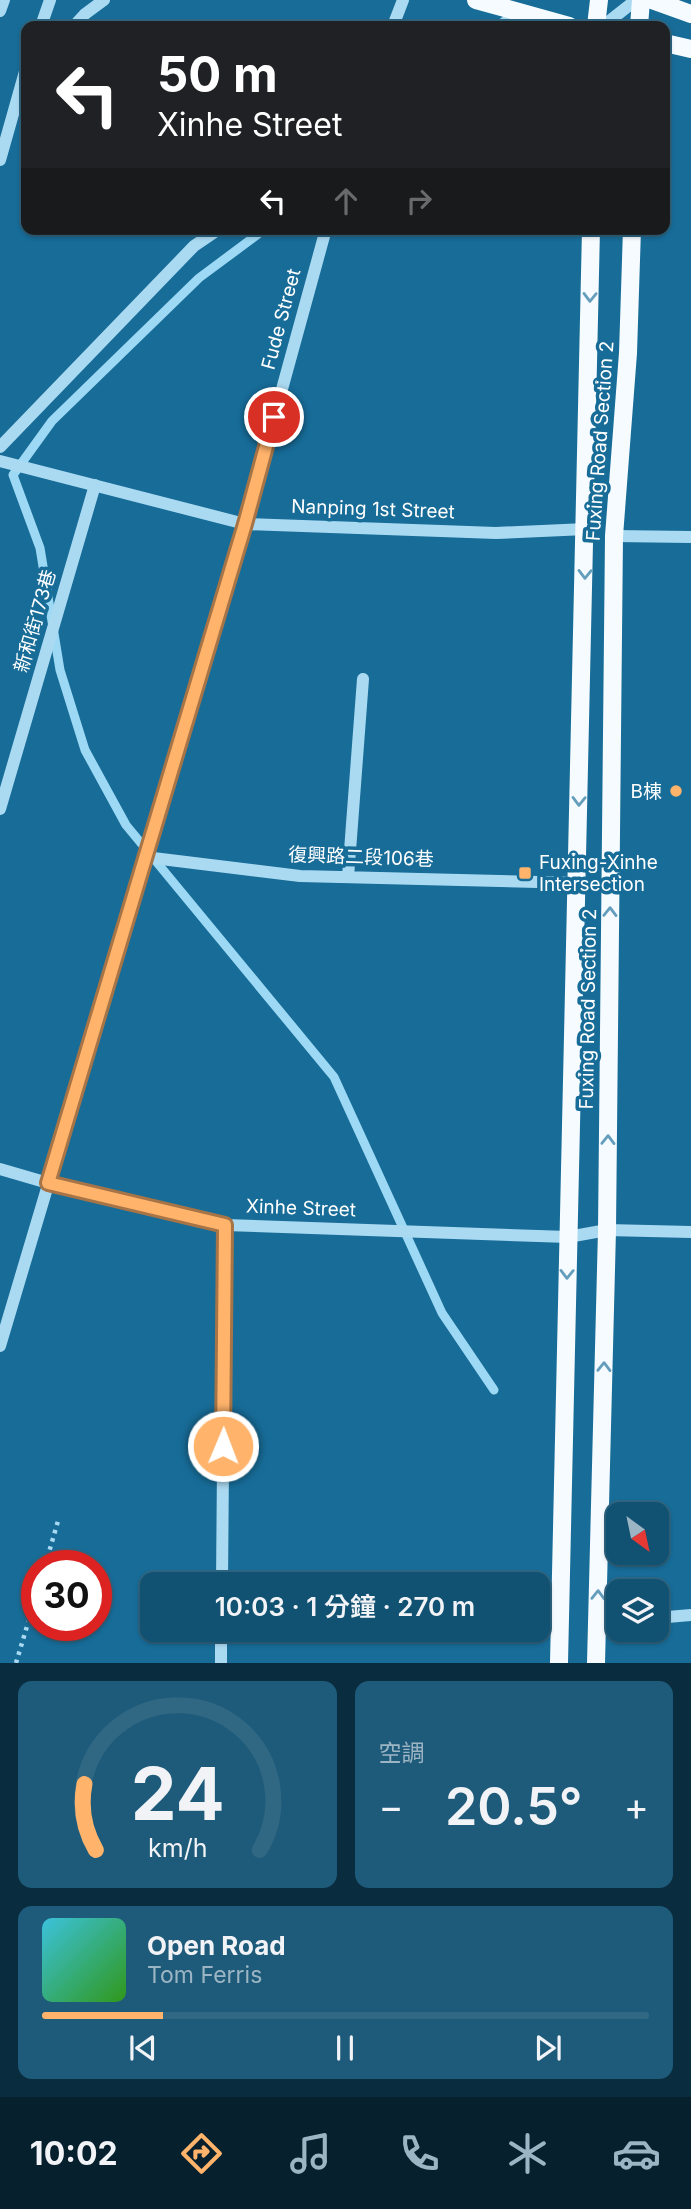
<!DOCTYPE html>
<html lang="zh-TW">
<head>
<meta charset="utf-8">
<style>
	:root { --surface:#115172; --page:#1e5b7a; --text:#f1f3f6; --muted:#9cb5c4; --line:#306884; --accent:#ffb36b }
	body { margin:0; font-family:Inter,"Noto Sans TC",sans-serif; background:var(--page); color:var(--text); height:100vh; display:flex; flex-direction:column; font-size:26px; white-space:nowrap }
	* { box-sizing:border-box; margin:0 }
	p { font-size:23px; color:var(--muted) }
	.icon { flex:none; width:38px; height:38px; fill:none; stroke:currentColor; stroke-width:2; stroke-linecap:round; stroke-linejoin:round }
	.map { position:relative; height:1663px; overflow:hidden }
	.panel { display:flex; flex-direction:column; gap:18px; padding:18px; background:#092d3f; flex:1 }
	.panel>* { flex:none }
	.banner { position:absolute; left:21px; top:21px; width:649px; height:214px; border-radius:14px; box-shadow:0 2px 5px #0004,0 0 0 2px var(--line); background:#202124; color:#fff; overflow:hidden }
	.needle { width:46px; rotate:147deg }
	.buttons { position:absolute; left:606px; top:1502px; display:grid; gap:14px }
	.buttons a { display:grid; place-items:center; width:63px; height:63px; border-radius:14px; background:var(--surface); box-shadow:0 2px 5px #0004,0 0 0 2px var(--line); font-size:35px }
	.speed { position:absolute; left:21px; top:1550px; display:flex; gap:14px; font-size:35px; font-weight:700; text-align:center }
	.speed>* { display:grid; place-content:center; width:91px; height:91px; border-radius:50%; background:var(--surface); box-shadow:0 2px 5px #0004,0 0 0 2px var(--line); line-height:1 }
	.speed .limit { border:10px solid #d22; background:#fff; color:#111 }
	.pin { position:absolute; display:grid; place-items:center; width:60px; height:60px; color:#fff; margin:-30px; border:4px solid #fff; border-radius:50%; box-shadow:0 2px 7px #0007 }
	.me { position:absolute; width:77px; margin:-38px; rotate:1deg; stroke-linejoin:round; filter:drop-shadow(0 0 5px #0008) }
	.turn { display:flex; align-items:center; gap:24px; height:147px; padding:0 21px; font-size:32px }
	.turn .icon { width:91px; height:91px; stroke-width:2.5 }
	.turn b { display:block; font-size:49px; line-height:60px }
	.lanes { display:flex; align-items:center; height:66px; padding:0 21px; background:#0003; justify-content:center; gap:35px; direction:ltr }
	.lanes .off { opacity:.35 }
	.big { font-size:52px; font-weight:600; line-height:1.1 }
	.panel .widget { flex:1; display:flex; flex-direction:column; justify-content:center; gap:10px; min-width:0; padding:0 24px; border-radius:14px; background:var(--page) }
	.panel .dial { align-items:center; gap:0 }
	.dial svg { height:182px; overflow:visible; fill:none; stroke:var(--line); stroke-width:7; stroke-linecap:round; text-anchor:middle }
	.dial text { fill:var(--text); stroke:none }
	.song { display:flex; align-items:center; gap:21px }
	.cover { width:84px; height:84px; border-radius:10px; background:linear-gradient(135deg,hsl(190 70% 55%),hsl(110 70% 35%)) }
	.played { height:7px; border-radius:4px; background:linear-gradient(90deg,var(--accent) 20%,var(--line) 20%) }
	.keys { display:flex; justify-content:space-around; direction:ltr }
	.heat { display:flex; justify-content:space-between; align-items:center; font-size:38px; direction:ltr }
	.panel .tiles { flex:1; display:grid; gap:18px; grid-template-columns:1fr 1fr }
	.widget:last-child { grid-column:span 2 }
	.trip { position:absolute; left:140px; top:1572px; width:410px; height:70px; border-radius:14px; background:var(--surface); box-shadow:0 2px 5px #0004,0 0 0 2px var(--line); font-weight:600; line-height:70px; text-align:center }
	.tabs { display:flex; height:112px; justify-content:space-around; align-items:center; background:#07202e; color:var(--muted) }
	.tabs .icon { width:49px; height:49px }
	.tabs .selected { color:var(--accent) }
	.tabs b { font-size:32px; color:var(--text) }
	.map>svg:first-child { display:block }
</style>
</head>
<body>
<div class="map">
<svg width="691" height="1663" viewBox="0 0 691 1663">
	<rect width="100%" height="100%" fill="#176c98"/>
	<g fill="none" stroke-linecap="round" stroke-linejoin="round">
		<!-- stream -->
		<path stroke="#9dd9f4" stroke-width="9" d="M265 229 199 278 52 421 13 475 40 548 60 670 85 750 126 825 334 1077 442 1313 494 1390"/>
		<!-- path -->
		<path stroke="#aadaf2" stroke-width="4.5" stroke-dasharray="3.5 5" stroke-linecap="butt" d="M45 1566 58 1521
			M16 1663 37 1593"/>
		<!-- minor -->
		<path stroke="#aadaf2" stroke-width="12" d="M0 11 4 0
			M41 26 50 0
			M74 26 85 14 104 0
			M393 26 403 0
			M500 26 518 13
			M603 26 636 0
			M0 160 26 68
			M0 447 194 246 219 229
			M0 461 245 524 496 533 586 529
			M614 536 691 537
			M0 809 95 485
			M145 857 300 876 577 883
			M348 877 363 679
			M0 1169 48 1183 225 1225 568 1237 607 1230 691 1232
			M0 1346 245 524 326 229
			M222 1584 225 1225
			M656 1618 691 1615
			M597 1621 618 1620
			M221 1663V1629"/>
		<!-- major -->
		<path stroke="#f5fbff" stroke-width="18" d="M476 0 569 26
			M652 0 691 14
			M596 26 599 0
			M639 26 641 0
			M665 43 691 49
			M559 1663 591 229
			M596 1663 607 1230 614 536 628 353 632 229"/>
	</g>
	<!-- one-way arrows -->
	<defs><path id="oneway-chevron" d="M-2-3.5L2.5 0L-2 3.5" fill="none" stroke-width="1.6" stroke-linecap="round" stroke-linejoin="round" transform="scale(1.75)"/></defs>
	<g stroke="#659ebc">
		<use href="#oneway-chevron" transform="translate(590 297) rotate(91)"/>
		<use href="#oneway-chevron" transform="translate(585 574) rotate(91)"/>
		<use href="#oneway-chevron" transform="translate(579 801) rotate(91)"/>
		<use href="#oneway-chevron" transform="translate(610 912) rotate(-89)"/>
		<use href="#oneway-chevron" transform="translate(608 1140) rotate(-89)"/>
		<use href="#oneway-chevron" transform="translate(567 1274) rotate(91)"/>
		<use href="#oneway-chevron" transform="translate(604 1367) rotate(-89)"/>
		<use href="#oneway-chevron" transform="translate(598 1595) rotate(-89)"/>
	</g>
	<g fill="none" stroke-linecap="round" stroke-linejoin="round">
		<defs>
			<path id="route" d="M223 1446 225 1225 48 1183 245 524 274 417"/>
		</defs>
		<!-- route casing -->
		<use href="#route" stroke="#a67446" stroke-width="18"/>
		<!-- route -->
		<use href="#route" stroke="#ffb36b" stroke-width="12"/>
	</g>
	<!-- markers -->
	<g fill="#ffb36b" stroke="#176c98" stroke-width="2.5">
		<circle cx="676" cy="791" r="7"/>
		<rect x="518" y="866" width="14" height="14" rx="3.5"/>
	</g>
	<g text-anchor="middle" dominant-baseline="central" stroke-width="7" stroke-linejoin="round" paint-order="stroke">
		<!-- street labels -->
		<g font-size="19" fill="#fff" stroke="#176c98">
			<text transform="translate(281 319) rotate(-75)">Fude Street</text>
			<text transform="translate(600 441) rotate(-86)">Fuxing Road Section 2</text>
			<text transform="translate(373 509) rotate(2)">Nanping 1st Street</text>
			<text transform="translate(35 621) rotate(-74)">新和街173巷</text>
			<text transform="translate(361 857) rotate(2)">復興路二段106巷</text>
			<text transform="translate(588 1009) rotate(-89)">Fuxing Road Section 2</text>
			<text transform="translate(301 1208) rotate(2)">Xinhe Street</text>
		</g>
		<!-- poi labels -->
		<g font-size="19" fill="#fff" stroke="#176c98" text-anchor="end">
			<text x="662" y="791">B棟</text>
			<text x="539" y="862" text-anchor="start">Fuxing-Xinhe<tspan x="539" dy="22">Intersection</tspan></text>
		</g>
	</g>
</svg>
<div class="buttons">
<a><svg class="needle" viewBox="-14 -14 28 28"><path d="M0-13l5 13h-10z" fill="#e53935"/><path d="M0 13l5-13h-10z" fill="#9cb5c4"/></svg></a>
<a><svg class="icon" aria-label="layers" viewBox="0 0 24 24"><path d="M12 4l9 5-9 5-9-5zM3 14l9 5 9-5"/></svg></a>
</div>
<div class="speed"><div class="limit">30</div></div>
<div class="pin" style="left:274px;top:417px;background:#d93025"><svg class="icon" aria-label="arrive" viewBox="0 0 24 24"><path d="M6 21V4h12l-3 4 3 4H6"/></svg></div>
<svg class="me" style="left:223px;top:1446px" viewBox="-20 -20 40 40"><circle r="17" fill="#ffb36b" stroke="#fff" stroke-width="3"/><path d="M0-11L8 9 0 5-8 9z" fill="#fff"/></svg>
<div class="trip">10:03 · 1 分鐘 · 270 m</div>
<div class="banner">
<div class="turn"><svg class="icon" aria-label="left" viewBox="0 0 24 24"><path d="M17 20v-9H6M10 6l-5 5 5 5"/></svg><div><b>50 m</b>Xinhe Street</div></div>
<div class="lanes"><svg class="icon" aria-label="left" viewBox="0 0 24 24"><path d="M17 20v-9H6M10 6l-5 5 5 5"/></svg><svg class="icon off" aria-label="ahead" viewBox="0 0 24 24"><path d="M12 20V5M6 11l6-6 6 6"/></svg><svg class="icon off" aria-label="right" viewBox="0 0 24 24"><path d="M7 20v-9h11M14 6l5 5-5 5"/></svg></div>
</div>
</div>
<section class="panel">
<div class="tiles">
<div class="widget dial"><svg viewBox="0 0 100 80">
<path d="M14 69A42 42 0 1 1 86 69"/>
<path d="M14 69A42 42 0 0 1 9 40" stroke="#ffb36b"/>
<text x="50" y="56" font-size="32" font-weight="700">24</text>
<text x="50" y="72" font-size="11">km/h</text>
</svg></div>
<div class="widget"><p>空調</p>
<div class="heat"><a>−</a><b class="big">20.5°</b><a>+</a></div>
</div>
<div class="widget">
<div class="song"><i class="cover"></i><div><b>Open Road</b><p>Tom Ferris</p></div></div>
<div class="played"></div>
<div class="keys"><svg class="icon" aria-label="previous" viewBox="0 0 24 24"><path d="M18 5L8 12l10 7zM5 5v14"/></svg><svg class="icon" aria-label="pause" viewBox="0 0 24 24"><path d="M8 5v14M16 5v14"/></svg><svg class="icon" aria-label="next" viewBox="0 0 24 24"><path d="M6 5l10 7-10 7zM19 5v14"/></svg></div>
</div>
</div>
</section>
<nav class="tabs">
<b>10:02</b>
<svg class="icon selected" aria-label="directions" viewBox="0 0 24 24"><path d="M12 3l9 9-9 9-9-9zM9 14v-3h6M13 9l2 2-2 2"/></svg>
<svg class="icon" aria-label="music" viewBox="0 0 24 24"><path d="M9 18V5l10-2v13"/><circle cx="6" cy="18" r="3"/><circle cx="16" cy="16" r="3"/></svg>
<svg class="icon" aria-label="phone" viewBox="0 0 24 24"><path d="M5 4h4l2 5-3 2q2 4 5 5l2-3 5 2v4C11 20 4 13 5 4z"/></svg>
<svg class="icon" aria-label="climate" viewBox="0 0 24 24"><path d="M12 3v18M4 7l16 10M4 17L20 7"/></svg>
<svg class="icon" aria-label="car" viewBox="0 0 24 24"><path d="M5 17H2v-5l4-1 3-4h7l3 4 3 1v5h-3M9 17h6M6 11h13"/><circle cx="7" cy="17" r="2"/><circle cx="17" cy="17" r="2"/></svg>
</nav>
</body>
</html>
